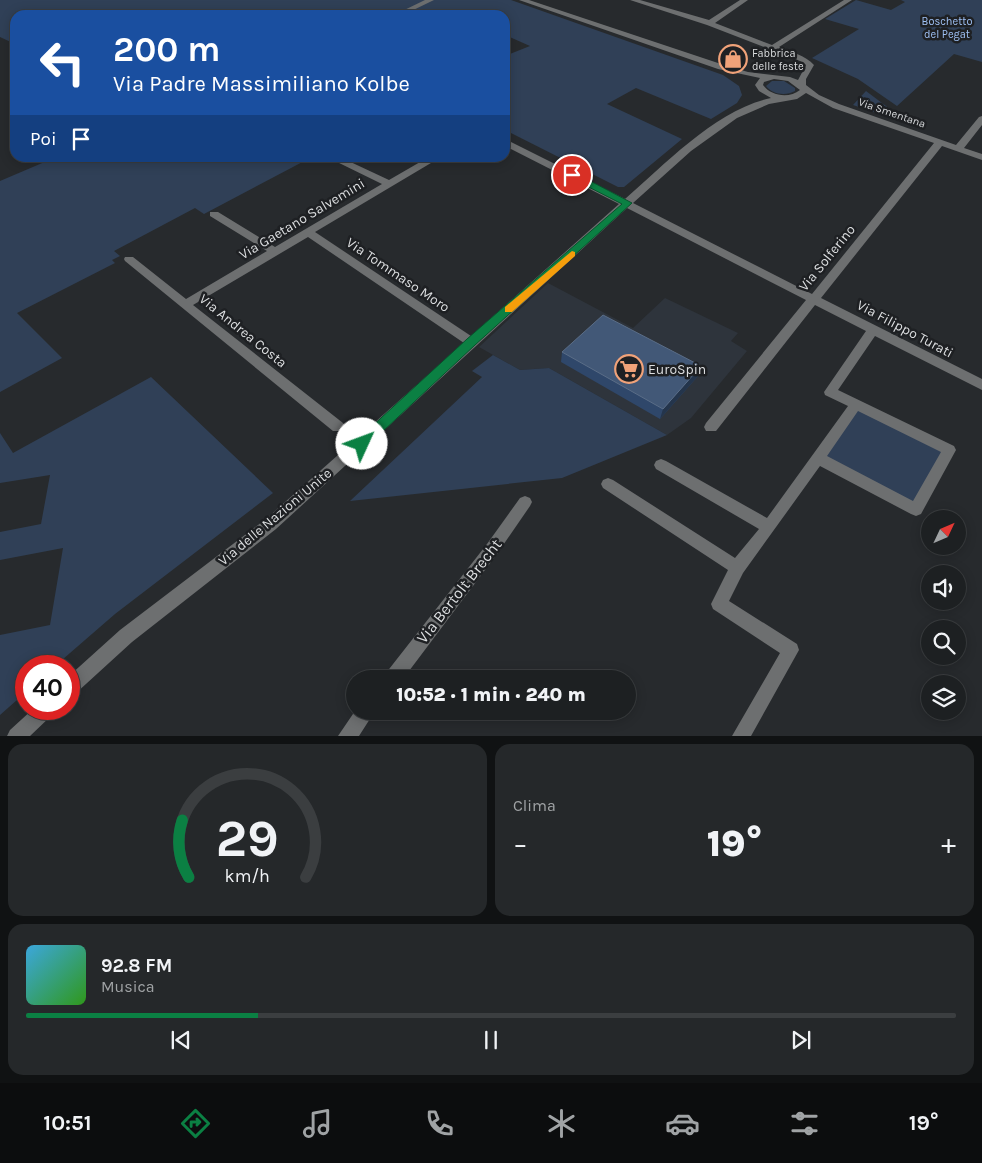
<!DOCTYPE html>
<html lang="it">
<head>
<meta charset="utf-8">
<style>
	:root { --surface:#1d2022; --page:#25282a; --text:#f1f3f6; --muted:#a0a3a5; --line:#3b3e40; --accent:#0b8043 }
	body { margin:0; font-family:Karla,sans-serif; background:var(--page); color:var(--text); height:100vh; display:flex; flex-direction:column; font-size:19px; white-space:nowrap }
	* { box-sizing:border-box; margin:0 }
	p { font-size:16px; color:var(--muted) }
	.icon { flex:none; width:28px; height:28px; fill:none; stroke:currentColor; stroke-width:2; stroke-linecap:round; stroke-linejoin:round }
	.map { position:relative; height:736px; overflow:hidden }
	.sheet { display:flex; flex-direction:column; gap:8px; padding:8px; background:#101213; flex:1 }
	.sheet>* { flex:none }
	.guide { position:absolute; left:10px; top:10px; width:500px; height:152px; border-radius:15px; box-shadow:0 2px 12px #0003,0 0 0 1px var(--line); background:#1a4fa0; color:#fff; overflow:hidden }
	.needle { width:32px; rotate:46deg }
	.controls { position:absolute; left:921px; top:510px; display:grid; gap:10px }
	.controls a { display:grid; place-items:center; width:45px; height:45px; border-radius:50%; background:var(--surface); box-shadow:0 2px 12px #0003,0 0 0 1px var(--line); font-size:25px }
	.speed { position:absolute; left:15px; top:655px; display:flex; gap:10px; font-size:25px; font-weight:700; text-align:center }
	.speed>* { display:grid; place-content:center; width:65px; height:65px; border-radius:50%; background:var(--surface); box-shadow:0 2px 12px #0003,0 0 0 1px var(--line); line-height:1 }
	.speed .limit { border:8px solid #d22; background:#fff; color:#111 }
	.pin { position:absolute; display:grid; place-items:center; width:42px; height:42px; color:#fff; margin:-21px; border:2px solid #fff; border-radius:50%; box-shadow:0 1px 5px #0007 }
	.me { position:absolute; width:55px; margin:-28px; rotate:47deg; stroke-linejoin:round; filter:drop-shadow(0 0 4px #0008) }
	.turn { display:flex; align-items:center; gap:18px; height:105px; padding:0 20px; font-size:22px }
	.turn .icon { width:65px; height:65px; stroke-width:2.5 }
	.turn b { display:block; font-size:35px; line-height:42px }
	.then { display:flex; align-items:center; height:48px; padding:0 20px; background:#0003; gap:10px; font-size:19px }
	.big { font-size:38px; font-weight:800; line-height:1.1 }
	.sheet .card { flex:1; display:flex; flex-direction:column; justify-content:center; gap:8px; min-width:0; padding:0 18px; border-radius:15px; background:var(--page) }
	.sheet .dial { align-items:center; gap:0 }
	.dial svg { height:130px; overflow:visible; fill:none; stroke:var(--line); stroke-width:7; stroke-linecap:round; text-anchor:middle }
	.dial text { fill:var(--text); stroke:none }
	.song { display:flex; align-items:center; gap:15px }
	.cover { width:60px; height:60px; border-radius:8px; background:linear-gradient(135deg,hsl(200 70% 55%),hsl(110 70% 35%)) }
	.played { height:5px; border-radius:2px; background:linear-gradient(90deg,var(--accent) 25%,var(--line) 25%) }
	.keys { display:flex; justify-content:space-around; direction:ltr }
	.heat { display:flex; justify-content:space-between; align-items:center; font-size:28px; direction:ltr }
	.sheet .tiles { flex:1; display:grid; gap:8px; grid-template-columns:1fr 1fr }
	.card:last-child { grid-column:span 2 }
	.trip { position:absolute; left:346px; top:670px; width:290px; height:50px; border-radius:25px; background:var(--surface); box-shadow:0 2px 12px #0003,0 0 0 1px var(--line); font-weight:800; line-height:50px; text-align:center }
	.tabs { display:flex; height:80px; justify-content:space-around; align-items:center; background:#0c0d0e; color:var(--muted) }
	.tabs .icon { width:35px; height:35px }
	.tabs .current { color:var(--accent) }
	.tabs b { font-size:22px; color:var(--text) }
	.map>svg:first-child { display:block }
</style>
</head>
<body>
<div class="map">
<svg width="982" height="736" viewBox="0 0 982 736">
	<rect width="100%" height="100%" fill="#272a2d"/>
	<!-- built -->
	<path fill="#2e343c" d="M548 283 633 328 665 298 738 333 731 341 747 351 691 418 667 435 549 368 520 370 479 347Z"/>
	<!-- green -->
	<path fill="#304057" d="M0 0H511L723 75 739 86 742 95 737 103 711 119 636 88 607 104 682 139 624 187H618L505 130V56L530 46 505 35V15H15V44L0 37Z
		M856 0 891 10 905 2 901 0H982V62L954 54 897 106 858 79 812 58 859 29 825 19Z
		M772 81H784L795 88V91C786 96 773 95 766 86Z
		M866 91 910 124 853 105Z
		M54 158H310L204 214 195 208 114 251 120 256 112 260 115 263 17 313 62 358 0 392V181Z
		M493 355 520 370 549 368 667 435 562 478 350 501 482 377 472 371Z
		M151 377 273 493 115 614 55 666H26V692L0 715V635L50 625 63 548 0 560V532L41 524 50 475 0 483V433L13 453Z
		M856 404 949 450 916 510 818 458Z"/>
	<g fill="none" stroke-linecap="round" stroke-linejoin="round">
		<!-- minor -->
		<path fill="#6d6f70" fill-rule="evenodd" d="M425 0H434L403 15H394Z
			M519 0H529L724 65 748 72 790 77 798 80 806 65 800 61 707 25 630 0H640L709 20 740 0H748L715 23 772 45 844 0H852L779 47C791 52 805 55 814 65L806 79V85L819 95 839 104 956 145 979 117 982 116V125L964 148 982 154V160L942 146 821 298 982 379V390L875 336 838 390 954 446 956 450 921 514 916 516 911 514 820 466 743 573 729 601 797 644 799 650 751 736H732L780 653 713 609 711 604 728 570 603 488 601 484 603 480 608 478 613 480 735 558 759 529 656 469 654 465 656 461 661 459 666 461 767 518 848 406 825 395 824 392 866 331 815 305 716 431H706L704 427 706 423 806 300 627 208 276 529 132 642 75 694 69 697V676L120 630 266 519 464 343 308 237 193 305 343 423 345 427 343 431H333L125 261 124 259 125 257H133L186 299 267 251 210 216V212H218L275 247 382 184 333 160 332 158H342L389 180 427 158H437L436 160 315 232 471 336 619 204 505 146V139L625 199C665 164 717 109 771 98L759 91 755 85 760 78 718 69ZM774 79 788 81 800 90C789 99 771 96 763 85L764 82ZM806 93 833 108 934 143 812 294 633 203 691 151 737 118 769 104 797 99ZM858 411 941 452 913 501 827 456Z
			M525 496 530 498 532 502 530 506 497 554 403 679H383L386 673 487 544 520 498Z
			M33 709H55L52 715 30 736H7L10 730Z
			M355 711H375L359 736H338Z"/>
	</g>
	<!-- wall -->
	<path fill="#2f476a" d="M562 352 698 376 660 419 561 362Z"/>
	<!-- shaded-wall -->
	<path fill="#24354c" d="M701 366 698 376 660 419 663 409Z"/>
	<!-- building -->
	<path fill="#425877" stroke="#5a6d87" d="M603 315 701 366 663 409 562 352Z"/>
	<!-- route -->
	<path fill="#0b8043" stroke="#07532c" d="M569 173H575L632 203 475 345 366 447H357L355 444 357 440 467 339 622 204 569 177Z"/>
	<!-- slow -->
	<path fill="#f59e0b" d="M572 251 575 252V256L512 312H505V307Z"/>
	<!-- icons -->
	<defs>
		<symbol id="shop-ring" viewBox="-11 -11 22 22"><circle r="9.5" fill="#1e2023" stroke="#f0a279" stroke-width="1.5"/><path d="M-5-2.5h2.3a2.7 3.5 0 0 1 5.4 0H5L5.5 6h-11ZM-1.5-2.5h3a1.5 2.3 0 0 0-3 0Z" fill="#f0a279"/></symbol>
		<symbol id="supermarket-ring" viewBox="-11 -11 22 22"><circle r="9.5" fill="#1e2023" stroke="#f0a279" stroke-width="1.5"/><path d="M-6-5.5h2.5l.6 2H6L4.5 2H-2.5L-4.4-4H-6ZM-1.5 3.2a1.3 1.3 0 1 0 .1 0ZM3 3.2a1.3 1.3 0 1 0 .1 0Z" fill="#f0a279"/></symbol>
	</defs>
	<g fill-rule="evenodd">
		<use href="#shop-ring" x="717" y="43" width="32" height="32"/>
		<use href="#supermarket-ring" x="613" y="353" width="32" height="32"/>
	</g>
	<g text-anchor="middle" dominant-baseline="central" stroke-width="5" stroke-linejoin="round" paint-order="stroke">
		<!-- far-park labels -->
		<g font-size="11" fill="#9fc1f5" stroke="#1e2023">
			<text x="947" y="21">Boschetto<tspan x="947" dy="13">del Pegat</tspan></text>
		</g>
		<!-- far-poi labels -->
		<g font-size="11" fill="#dcdee0" stroke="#1e2023" text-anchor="start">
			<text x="752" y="53">Fabbrica<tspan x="752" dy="13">delle feste</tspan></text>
		</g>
		<!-- far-street labels -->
		<g font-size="11" fill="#dcdee0" stroke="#1e2023">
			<text transform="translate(892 113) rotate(19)">Via Smentana</text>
		</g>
		<!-- street labels -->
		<g font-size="14" fill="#dcdee0" stroke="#1e2023">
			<text transform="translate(302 219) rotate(-31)">Via Gaetano Salvemini</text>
			<text transform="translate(827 258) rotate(-51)">Via Solferino</text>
			<text transform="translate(398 275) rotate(34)">Via Tommaso Moro</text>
			<text transform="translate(905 329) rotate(28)">Via Filippo Turati</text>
			<text transform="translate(243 331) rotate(39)">Via Andrea Costa</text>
			<text transform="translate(275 517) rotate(-40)">Via delle Nazioni Unite</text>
		</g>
		<!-- poi labels -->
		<g font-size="14" fill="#dcdee0" stroke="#1e2023" text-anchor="start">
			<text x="648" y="369">EuroSpin</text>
		</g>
		<!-- near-street labels -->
		<g font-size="16" fill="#dcdee0" stroke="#1e2023">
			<text transform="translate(459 591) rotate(-52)">Via Bertolt Brecht</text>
		</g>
	</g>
</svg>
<div class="controls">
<a><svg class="needle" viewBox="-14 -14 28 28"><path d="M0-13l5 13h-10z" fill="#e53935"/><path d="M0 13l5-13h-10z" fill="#a0a3a5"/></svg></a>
<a><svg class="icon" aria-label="sound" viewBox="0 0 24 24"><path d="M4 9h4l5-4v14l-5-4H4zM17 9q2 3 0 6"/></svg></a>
<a><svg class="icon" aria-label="search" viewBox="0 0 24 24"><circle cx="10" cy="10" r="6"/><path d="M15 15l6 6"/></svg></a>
<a><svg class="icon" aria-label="layers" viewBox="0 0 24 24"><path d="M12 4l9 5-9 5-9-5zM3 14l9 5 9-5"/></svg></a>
</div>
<div class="speed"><div class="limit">40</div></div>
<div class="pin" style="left:572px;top:175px;background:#d93025"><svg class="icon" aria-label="arrive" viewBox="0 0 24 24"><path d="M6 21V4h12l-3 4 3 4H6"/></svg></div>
<svg class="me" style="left:362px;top:444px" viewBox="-20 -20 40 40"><circle r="19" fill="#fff"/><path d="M0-13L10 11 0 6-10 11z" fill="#0b8043"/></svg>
<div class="trip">10:52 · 1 min · 240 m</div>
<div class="guide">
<div class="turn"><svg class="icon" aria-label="left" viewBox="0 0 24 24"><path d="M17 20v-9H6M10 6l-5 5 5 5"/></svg><div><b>200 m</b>Via Padre Massimiliano Kolbe</div></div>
<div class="then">Poi<svg class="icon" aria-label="arrive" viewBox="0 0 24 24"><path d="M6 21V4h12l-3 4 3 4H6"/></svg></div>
</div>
</div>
<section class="sheet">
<div class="tiles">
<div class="card dial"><svg viewBox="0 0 100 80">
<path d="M14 69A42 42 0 1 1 86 69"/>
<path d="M14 69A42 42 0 0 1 10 34" stroke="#0b8043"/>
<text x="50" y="56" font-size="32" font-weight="700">29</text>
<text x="50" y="72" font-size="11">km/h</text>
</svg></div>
<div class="card"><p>Clima</p>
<div class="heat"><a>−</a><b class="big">19°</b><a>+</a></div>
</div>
<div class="card">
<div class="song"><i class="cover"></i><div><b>92.8 FM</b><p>Musica</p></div></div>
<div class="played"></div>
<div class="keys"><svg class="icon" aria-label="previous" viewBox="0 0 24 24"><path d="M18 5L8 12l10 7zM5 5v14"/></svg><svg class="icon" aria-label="pause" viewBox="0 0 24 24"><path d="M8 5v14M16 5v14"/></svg><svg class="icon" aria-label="next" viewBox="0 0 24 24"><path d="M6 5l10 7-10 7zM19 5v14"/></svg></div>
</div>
</div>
</section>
<nav class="tabs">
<b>10:51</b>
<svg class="icon current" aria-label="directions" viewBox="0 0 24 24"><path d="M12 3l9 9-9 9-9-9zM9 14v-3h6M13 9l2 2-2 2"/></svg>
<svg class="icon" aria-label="music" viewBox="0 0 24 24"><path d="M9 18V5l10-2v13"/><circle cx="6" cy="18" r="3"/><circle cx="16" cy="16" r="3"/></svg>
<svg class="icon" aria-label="phone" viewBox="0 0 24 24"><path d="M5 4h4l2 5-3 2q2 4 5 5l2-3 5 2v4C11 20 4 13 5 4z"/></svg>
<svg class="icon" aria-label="climate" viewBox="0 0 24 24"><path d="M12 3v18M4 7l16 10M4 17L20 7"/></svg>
<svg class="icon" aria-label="car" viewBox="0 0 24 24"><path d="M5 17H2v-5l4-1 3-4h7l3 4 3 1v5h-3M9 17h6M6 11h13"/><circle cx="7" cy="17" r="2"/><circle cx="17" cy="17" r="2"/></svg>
<svg class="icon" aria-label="filters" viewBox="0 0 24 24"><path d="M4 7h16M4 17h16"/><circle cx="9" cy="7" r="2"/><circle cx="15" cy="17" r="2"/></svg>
<b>19°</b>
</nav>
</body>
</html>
